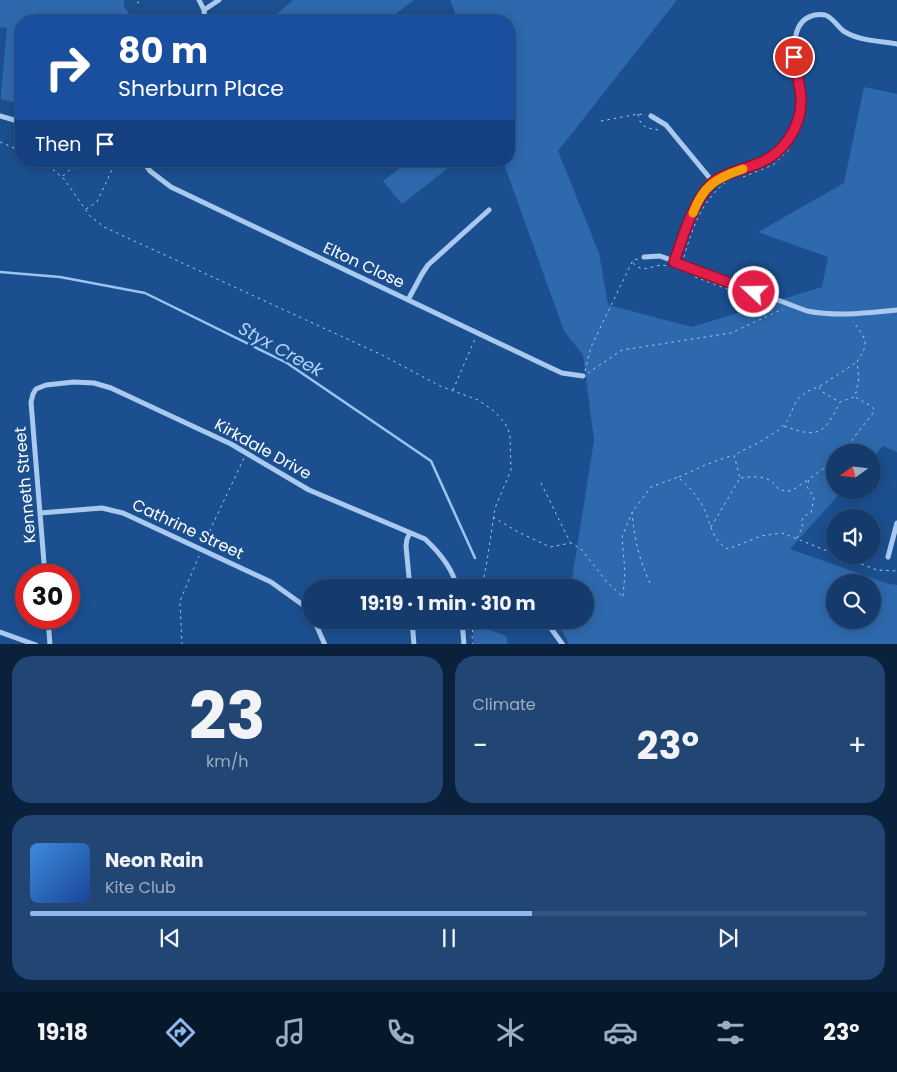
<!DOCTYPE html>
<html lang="en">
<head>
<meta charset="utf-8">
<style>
	:root { --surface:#143b6b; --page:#214673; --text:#f1f3f6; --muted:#9dadc1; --line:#33557e; --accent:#90b9f0 }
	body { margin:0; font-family:Poppins,sans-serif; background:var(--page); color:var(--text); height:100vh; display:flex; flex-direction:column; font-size:19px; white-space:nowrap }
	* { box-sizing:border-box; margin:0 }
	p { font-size:16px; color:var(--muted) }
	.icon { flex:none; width:28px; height:28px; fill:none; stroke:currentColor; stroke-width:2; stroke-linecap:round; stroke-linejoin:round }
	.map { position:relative; height:644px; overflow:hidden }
	.drawer { display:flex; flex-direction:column; gap:12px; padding:12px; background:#0b203b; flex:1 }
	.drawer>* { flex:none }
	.guide { position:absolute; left:15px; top:15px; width:500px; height:152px; border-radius:20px; box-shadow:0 2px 12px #0003,0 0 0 1px var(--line); background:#1a4fa0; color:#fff; overflow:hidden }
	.needle { width:32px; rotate:255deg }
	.tools { position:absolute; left:826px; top:444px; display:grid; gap:10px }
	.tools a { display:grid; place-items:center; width:55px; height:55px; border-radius:50%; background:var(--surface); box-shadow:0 2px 12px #0003,0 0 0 1px var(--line); font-size:25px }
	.speed { position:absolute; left:15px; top:564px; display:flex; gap:10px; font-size:25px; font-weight:700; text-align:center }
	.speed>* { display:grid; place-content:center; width:65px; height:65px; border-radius:50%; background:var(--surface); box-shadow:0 2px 12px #0003,0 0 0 1px var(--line); line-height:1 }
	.speed .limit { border:8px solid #d22; background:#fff; color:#111 }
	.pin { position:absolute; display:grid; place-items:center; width:42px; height:42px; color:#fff; margin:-21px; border:2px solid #fff; border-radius:50%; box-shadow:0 1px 5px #0007 }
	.me { position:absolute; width:55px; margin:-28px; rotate:291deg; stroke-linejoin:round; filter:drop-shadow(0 0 4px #0008) }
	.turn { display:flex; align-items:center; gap:18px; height:105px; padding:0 20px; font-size:22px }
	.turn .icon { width:65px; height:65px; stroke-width:2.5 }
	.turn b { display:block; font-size:35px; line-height:42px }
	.then { display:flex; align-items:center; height:48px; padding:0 20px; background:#0003; gap:10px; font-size:19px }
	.big { font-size:38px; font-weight:700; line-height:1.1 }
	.drawer .tile { flex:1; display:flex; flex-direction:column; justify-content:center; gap:8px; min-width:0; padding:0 18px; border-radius:20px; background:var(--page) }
	.drawer .dial { align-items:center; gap:0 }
	.dial b { font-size:65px; line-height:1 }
	.song { display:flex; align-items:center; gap:15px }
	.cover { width:60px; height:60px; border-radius:8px; background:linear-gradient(135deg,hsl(210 70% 55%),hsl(220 70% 35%)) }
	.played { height:5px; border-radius:2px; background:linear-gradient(90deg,var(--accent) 60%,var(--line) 60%) }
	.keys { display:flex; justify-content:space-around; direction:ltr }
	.heat { display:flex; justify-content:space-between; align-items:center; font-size:28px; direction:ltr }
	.drawer .tiles { flex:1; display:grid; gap:12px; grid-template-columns:1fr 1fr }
	.tile:last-child { grid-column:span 2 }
	.trip { position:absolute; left:302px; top:579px; width:292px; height:50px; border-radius:25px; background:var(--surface); box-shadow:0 2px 12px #0003,0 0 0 1px var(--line); font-weight:700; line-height:50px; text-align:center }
	.dock { display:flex; height:80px; justify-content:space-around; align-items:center; background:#08182b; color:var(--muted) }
	.dock .icon { width:35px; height:35px }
	.dock .on { color:var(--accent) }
	.dock b { font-size:22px; color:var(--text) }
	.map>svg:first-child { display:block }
</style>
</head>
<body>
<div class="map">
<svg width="897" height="645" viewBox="0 0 897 645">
	<rect width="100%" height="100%" fill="#1b4f8f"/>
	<!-- green -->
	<path fill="#2e69ad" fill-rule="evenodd" d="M0 0H124V6L134 21H21V104L1 99V95L7 28 0 27Z
		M293 0H414L386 21H269Z
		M450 0H677L558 151 599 253 608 305 692 327 822 287 828 257 758 232 844 183 864 87 897 94V452L883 446 873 457 872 452H835V490H843L790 549 889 584 897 585V644H569L557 620H586V588L567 587 572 579 594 440 583 355 564 331 503 161H509V21H458ZM835 582H872V620H835Z
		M409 161H457L402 204 383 181Z
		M472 623 506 636 508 644H474Z"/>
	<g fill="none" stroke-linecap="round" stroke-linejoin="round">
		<!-- stream -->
		<path stroke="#9cc4f0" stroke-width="2.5" d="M0 272 60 277 145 293 287 363 431 461 475 558"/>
		<!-- path -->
		<path stroke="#a9c9ee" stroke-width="1" stroke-dasharray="2.5 4" stroke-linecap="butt" d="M137 3 142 0
			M638 114C641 131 650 127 662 131
			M601 121 638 114 646 115
			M0 142 21 151
			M43 161 64 179 90 216 104 227 382 355 440 386 478 400 494 411 505 423 510 434 511 470 495 508 488 555 482 588
			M63 176 73 167 76 170
			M743 177 773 165 792 147
			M86 209 97 202 116 161
			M684 257C692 229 701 202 725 183
			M633 263C646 276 652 262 668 266
			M695 277 741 294
			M585 371 591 347 633 260 638 259
			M588 373 622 350 731 333 783 309
			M819 387 821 391 839 402
			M453 390 475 339
			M784 426C819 439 824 434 840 402L854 397
			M845 452 852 440 873 413 874 409 871 406 855 397 859 378 857 362C871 341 865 339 853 321
			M679 477 705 465 733 455
			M741 478C757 476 770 475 779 490L791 491 808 480
			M541 483 570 542
			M493 517 518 532 550 547 571 543 581 549 607 582 623 597 625 572 622 537 632 513
			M711 527 740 478 734 455 758 443 779 430 788 420 796 401 806 392 822 385 857 362
			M797 538 803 526 801 522 804 516 811 513 814 497 807 487 809 479 835 460
			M204 543 244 458
			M837 555 877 570 897 571
			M650 583C639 559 634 538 632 512L651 487 678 477C689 487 698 496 704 509 711 524 712 541 728 549L761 536 782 533 835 554
			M182 645 180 601 199 556
			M473 645 472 635 474 620"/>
		<!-- minor -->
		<path stroke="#a9c9ee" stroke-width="5" d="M199 0 204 10 205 21
			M204 10 219 0
			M0 116 21 122
			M651 116 666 125 713 182
			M143 161 150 171 171 187 549 367 562 373 583 376
			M644 257 660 256 807 311C838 317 866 313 897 310
			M674 262C684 235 692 203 712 183 716 179 724 177 729 175 755 163 780 159 794 131 798 122 801 109 801 98 800 79 784 32 807 18 812 15 819 14 825 15 834 18 838 28 845 32 860 41 881 41 897 44
			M408 300 422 274 428 265 489 210
			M40 513 102 508 123 513 271 582 303 605 311 614
			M410 533 407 539 406 546 410 588
			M888 557 897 523
			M45 575 31 402 33 394 36 389 46 385 74 382 94 383 111 388 231 444 309 490 425 539C439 552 453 568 457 588
			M48 618 50 645
			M314 620 325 645
			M412 620 414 645
			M462 620 464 645
			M541 620 550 627 563 645
			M0 632 36 645"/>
	</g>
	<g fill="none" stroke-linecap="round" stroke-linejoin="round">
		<defs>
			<path id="route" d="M754 292 674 262C684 235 692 203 712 183 720 175 743 169 754 165 782 156 802 128 801 98 800 85 796 70 794 57"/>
		</defs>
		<!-- route casing -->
		<use href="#route" stroke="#92132f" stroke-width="12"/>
		<!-- route -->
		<use href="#route" stroke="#e11d48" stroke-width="9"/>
		<!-- slow -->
		<path stroke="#f59e0b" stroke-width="9" d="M693 213C703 186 716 178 743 169"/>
	</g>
	<g text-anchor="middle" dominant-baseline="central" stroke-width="5" stroke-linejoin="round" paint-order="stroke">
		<!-- street labels -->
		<g font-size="16" fill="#fff" stroke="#1b4f8f">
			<text transform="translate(364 265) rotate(25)">Elton Close</text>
			<text transform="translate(263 449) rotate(29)">Kirkdale Drive</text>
			<text transform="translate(25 485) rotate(-95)">Kenneth Street</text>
			<text transform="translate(188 529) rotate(25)">Cathrine Street</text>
		</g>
		<!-- water labels -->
		<g font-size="18" font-style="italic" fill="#b5d3f5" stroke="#1b4f8f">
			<text transform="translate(281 349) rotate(29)">Styx Creek</text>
		</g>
	</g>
</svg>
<div class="tools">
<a><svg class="needle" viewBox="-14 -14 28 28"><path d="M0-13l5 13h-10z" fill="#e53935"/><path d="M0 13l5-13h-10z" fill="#9dadc1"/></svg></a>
<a><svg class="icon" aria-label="sound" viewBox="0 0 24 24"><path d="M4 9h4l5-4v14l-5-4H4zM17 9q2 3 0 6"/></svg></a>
<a><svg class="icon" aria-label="search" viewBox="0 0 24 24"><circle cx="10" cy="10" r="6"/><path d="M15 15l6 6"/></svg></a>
</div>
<div class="speed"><div class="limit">30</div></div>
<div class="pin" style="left:794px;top:57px;background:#d93025"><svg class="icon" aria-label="arrive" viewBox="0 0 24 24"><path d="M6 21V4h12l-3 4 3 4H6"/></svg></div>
<svg class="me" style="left:754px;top:292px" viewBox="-20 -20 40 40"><circle r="17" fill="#e11d48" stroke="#fff" stroke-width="3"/><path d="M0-11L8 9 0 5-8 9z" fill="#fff"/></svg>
<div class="trip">19:19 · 1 min · 310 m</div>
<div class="guide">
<div class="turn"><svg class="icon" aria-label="right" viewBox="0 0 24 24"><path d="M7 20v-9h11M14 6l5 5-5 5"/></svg><div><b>80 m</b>Sherburn Place</div></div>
<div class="then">Then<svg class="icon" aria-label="arrive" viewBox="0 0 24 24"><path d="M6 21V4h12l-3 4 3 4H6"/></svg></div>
</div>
</div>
<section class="drawer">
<div class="tiles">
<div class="tile dial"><b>23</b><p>km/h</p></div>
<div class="tile"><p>Climate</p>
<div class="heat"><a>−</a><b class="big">23°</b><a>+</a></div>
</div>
<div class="tile">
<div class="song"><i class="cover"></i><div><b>Neon Rain</b><p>Kite Club</p></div></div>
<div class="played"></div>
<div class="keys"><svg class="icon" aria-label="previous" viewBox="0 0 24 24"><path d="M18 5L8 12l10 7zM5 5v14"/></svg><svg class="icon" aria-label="pause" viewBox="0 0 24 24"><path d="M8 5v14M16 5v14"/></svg><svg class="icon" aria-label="next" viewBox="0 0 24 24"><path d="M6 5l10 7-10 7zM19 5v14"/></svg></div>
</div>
</div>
</section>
<nav class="dock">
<b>19:18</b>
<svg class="icon on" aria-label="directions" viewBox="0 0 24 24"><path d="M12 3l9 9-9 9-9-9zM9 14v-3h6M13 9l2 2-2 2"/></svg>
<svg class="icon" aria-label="music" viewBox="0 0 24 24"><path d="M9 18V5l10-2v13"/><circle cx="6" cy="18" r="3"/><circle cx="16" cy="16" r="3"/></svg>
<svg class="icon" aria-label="phone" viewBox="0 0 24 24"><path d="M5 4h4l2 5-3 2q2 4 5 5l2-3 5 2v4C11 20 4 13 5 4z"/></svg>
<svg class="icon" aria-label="climate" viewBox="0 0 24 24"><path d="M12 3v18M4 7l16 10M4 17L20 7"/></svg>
<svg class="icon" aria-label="car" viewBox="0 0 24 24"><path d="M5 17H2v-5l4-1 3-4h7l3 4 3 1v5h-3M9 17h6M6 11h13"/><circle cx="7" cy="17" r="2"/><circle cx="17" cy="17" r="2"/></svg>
<svg class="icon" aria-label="filters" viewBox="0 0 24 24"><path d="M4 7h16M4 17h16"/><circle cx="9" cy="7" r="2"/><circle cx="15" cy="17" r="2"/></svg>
<b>23°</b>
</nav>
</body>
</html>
